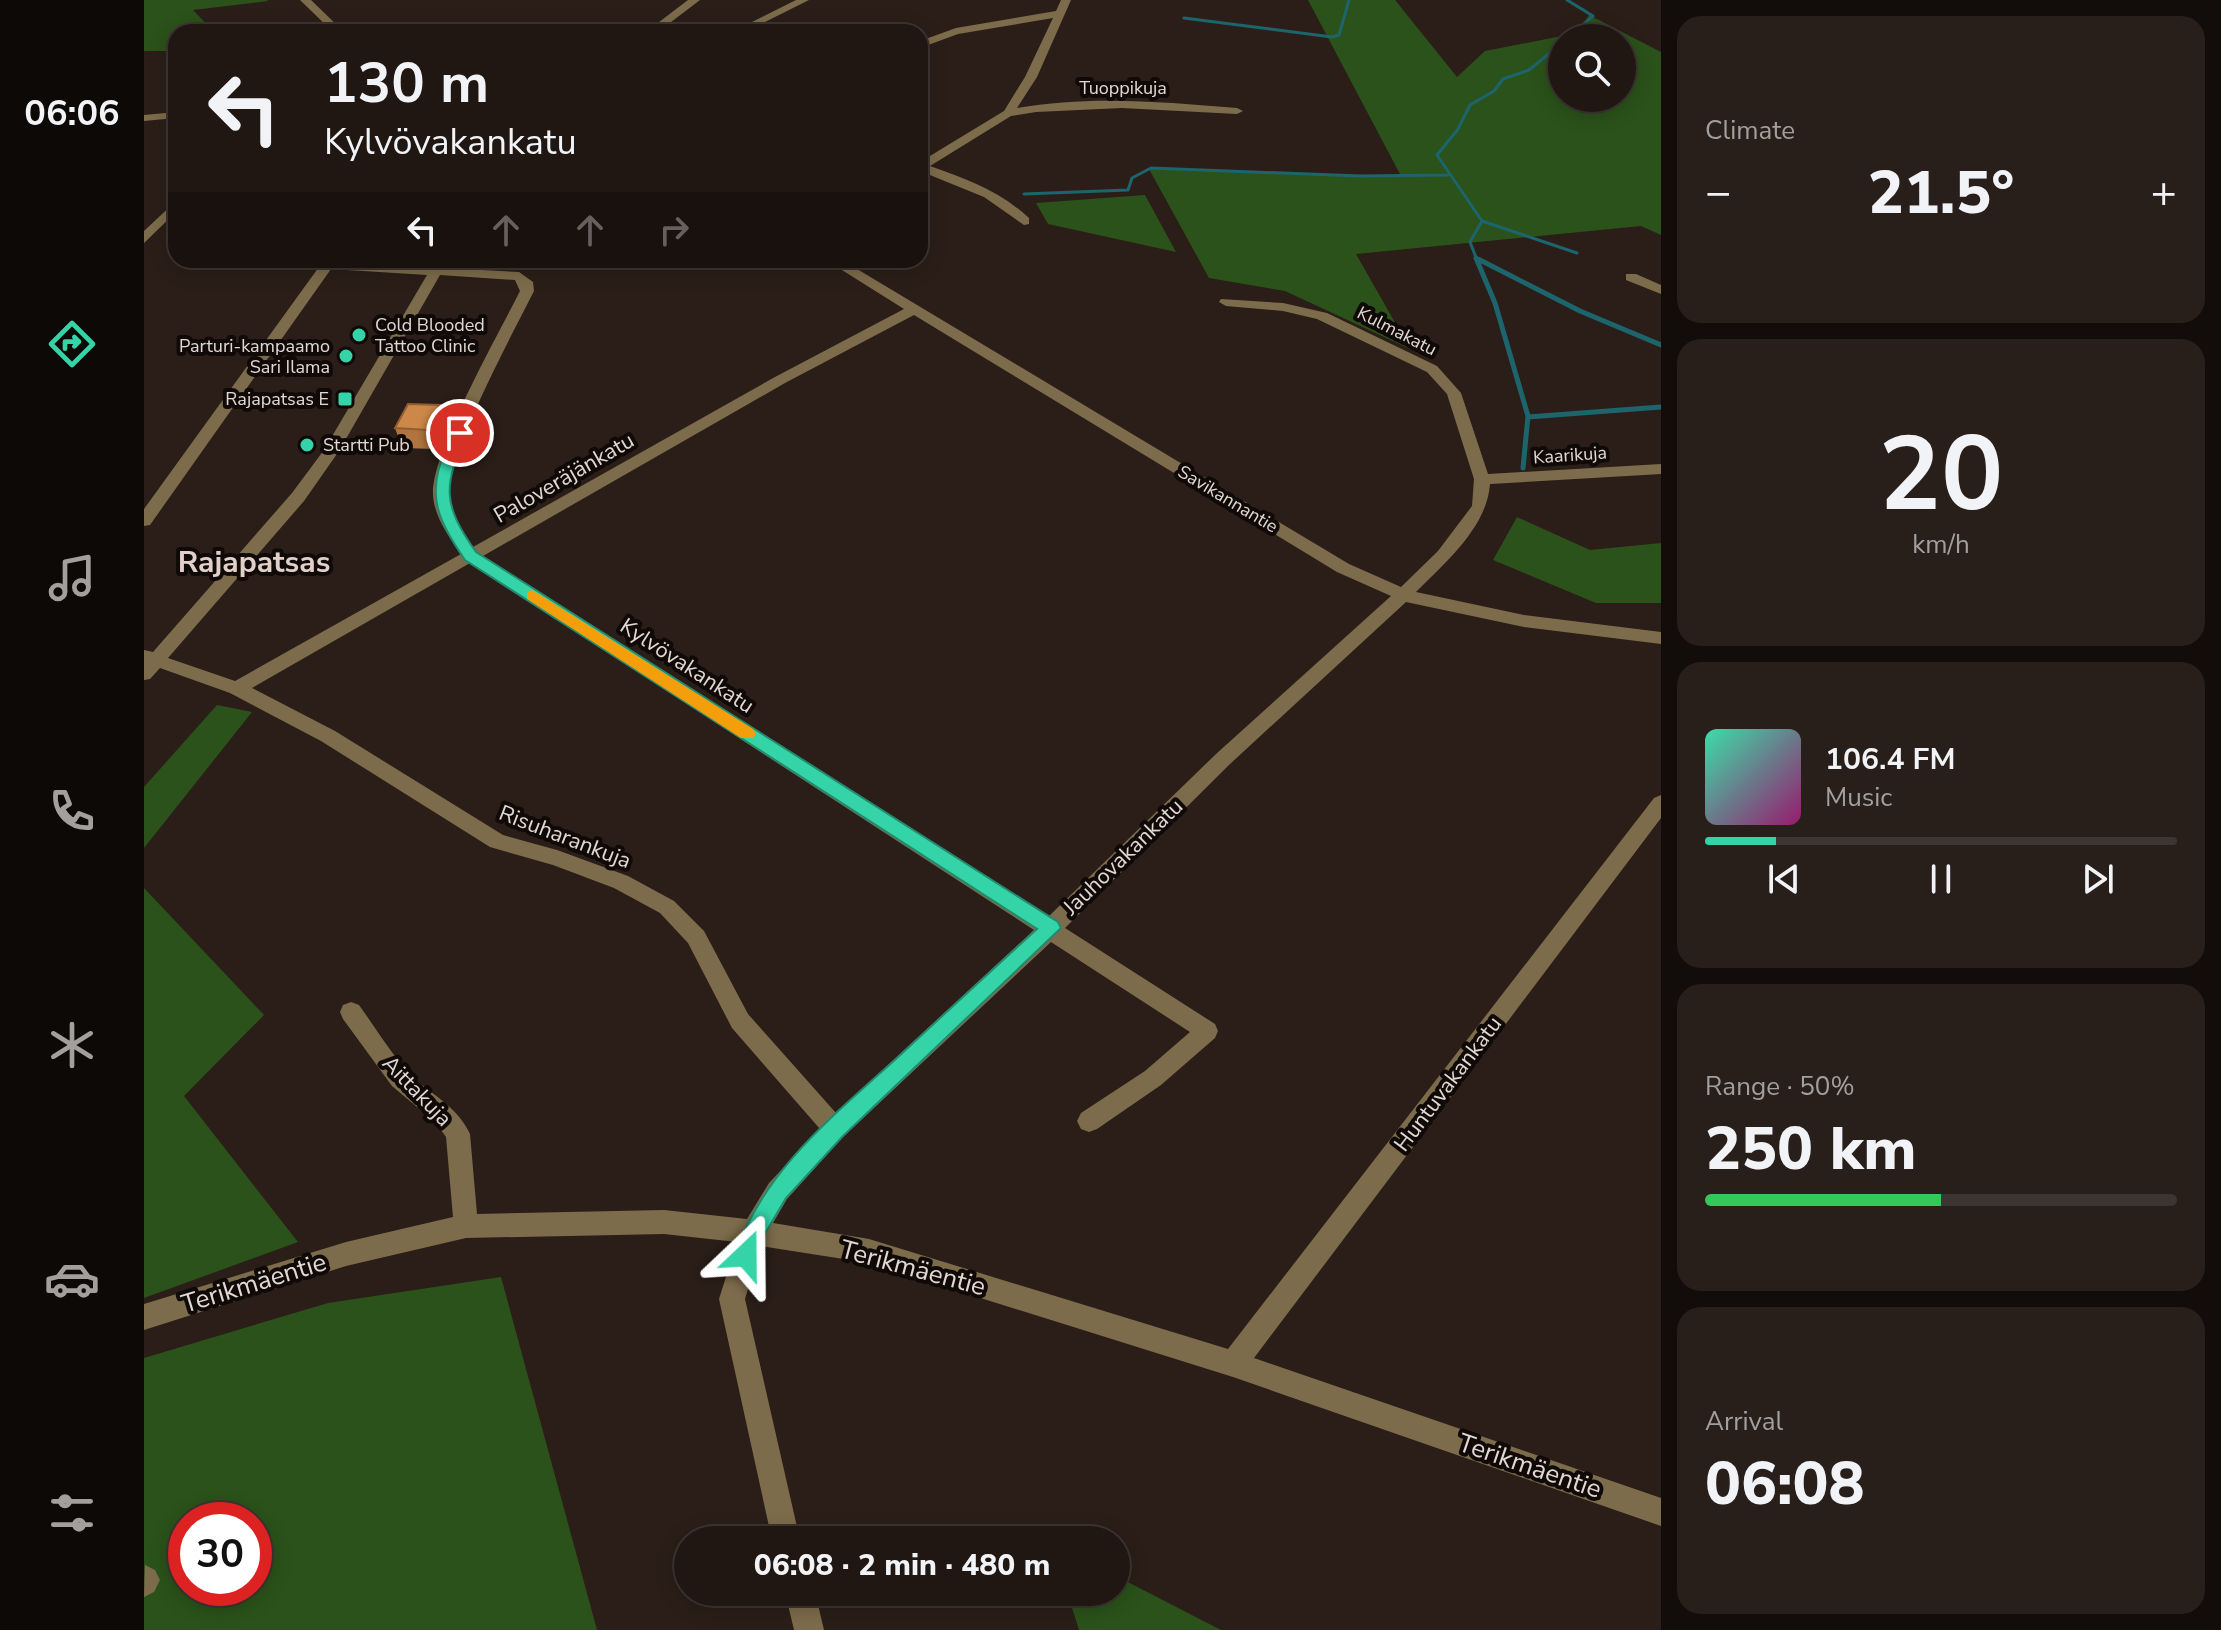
<!DOCTYPE html>
<html lang="en">
<head>
<meta charset="utf-8">
<style>
	:root { --surface:#201612; --page:#281f1b; --text:#f1f3f6; --muted:#a29f9f; --line:#3d3532; --accent:#34d4a8 }
	body { margin:0; font-family:"Nunito Sans",sans-serif; background:var(--page); color:var(--text); height:100vh; display:flex; flex-direction:column; font-size:30px; white-space:nowrap }
	* { box-sizing:border-box; margin:0 }
	p { font-size:26px; color:var(--muted) }
	.icon { flex:none; width:44px; height:44px; fill:none; stroke:currentColor; stroke-width:2; stroke-linecap:round; stroke-linejoin:round }
	.map { position:relative; flex:1; overflow:hidden }
	.details { display:flex; flex-direction:column; gap:16px; padding:16px; background:#120c0a; width:560px }
	.details>* { flex:none }
	.hud { position:absolute; left:24px; top:24px; width:760px; height:244px; border-radius:24px; box-shadow:0 4px 20px #0003,0 0 0 2px var(--line); background:#201612; color:var(--text); overflow:hidden }
	.buttons { position:absolute; left:1404px; top:24px; display:grid; gap:16px }
	.buttons a { display:grid; place-items:center; width:88px; height:88px; border-radius:50%; background:var(--surface); box-shadow:0 4px 20px #0003,0 0 0 2px var(--line); font-size:40px }
	.speed { position:absolute; left:24px; top:1502px; display:flex; gap:16px; font-size:40px; font-weight:700; text-align:center }
	.speed>* { display:grid; place-content:center; width:104px; height:104px; border-radius:50%; background:var(--surface); box-shadow:0 4px 20px #0003,0 0 0 2px var(--line); line-height:1 }
	.speed .limit { border:12px solid #d22; background:#fff; color:#111 }
	.pin { position:absolute; display:grid; place-items:center; width:68px; height:68px; color:#fff; margin:-34px; border:4px solid #fff; border-radius:50%; box-shadow:0 2px 8px #0007 }
	.me { position:absolute; width:88px; margin:-44px; rotate:23deg; stroke-linejoin:round; filter:drop-shadow(0 0 6px #0008) }
	.turn { display:flex; align-items:center; gap:28px; height:168px; padding:0 24px; font-size:36px }
	.turn .icon { width:104px; height:104px; stroke-width:2.5 }
	.turn b { display:block; font-size:56px; line-height:68px }
	.lanes { display:flex; align-items:center; height:76px; padding:0 24px; background:#0003; justify-content:center; gap:40px; direction:ltr }
	.lanes .off { opacity:.35 }
	.big { font-size:60px; font-weight:800; line-height:1.1 }
	.details .tile { flex:1; display:flex; flex-direction:column; justify-content:center; gap:12px; min-width:0; padding:0 28px; border-radius:24px; background:var(--page) }
	.details .dial { align-items:center; gap:0 }
	.dial b { font-size:104px; line-height:1 }
	.song { display:flex; align-items:center; gap:24px }
	.cover { width:96px; height:96px; border-radius:12px; background:linear-gradient(135deg,hsl(160 70% 55%),hsl(320 70% 35%)) }
	.played { height:8px; border-radius:4px; background:linear-gradient(90deg,var(--accent) 15%,var(--line) 15%) }
	.keys { display:flex; justify-content:space-around; direction:ltr }
	.heat { display:flex; justify-content:space-between; align-items:center; font-size:44px; direction:ltr }
	.charge { height:12px; border-radius:6px; background:linear-gradient(90deg,#34c759 50%,var(--line) 0) }
	.trip { position:absolute; left:530px; top:1526px; width:456px; height:80px; border-radius:40px; background:var(--surface); box-shadow:0 4px 20px #0003,0 0 0 2px var(--line); font-weight:800; line-height:80px; text-align:center }
	main { display:flex; flex:1; min-height:0 }
	.dock { display:flex; flex-direction:column; width:144px; justify-content:space-around; align-items:center; background:#0d0907; color:var(--muted) }
	.dock .icon { width:56px; height:56px }
	.dock .current { color:var(--accent) }
	.dock b { font-size:36px; color:var(--text) }
	.map>svg:first-child { display:block }
</style>
</head>
<body>
<main>
<nav class="dock">
<b>06:06</b>
<svg class="icon current" aria-label="directions" viewBox="0 0 24 24"><path d="M12 3l9 9-9 9-9-9zM9 14v-3h6M13 9l2 2-2 2"/></svg>
<svg class="icon" aria-label="music" viewBox="0 0 24 24"><path d="M9 18V5l10-2v13"/><circle cx="6" cy="18" r="3"/><circle cx="16" cy="16" r="3"/></svg>
<svg class="icon" aria-label="phone" viewBox="0 0 24 24"><path d="M5 4h4l2 5-3 2q2 4 5 5l2-3 5 2v4C11 20 4 13 5 4z"/></svg>
<svg class="icon" aria-label="climate" viewBox="0 0 24 24"><path d="M12 3v18M4 7l16 10M4 17L20 7"/></svg>
<svg class="icon" aria-label="car" viewBox="0 0 24 24"><path d="M5 17H2v-5l4-1 3-4h7l3 4 3 1v5h-3M9 17h6M6 11h13"/><circle cx="7" cy="17" r="2"/><circle cx="17" cy="17" r="2"/></svg>
<svg class="icon" aria-label="filters" viewBox="0 0 24 24"><path d="M4 7h16M4 17h16"/><circle cx="9" cy="7" r="2"/><circle cx="15" cy="17" r="2"/></svg>
</nav>
<div class="map">
<svg width="1517" height="1630" viewBox="0 0 1517 1630">
	<rect width="100%" height="100%" fill="#2b1e18"/>
	<!-- green -->
	<path fill="#2b521a" fill-rule="evenodd" d="M0 0H123L124 1 49 10 70 32H32V51H0Z
		M1164 0H1251L1313 77 1341 51 1423 35 1435 30 1445 15 1517 52V235L1497 226 1212 254 1266 349 1141 291 1065 278 1005 169 1257 176ZM1418 38H1478V98H1418Z
		M1001 195 1032 252 904 224 892 203Z
		M1373 517 1446 550 1517 543V603H1452L1349 560Z
		M73 705 108 712 0 848V787Z
		M0 888 120 1015 40 1096 154 1242 0 1298Z
		M357 1277 453 1630H0V1358L184 1303ZM42 1520H110V1588H42Z
		M972 1576 1077 1630H935L923 1592H972Z"/>
	<g fill="none" stroke-linecap="round" stroke-linejoin="round">
		<!-- stream-far1 -->
		<path stroke="#1c656d" stroke-width="3" d="M1423 0 1449 16 1424 38
			M1040 18 1188 37 1195 35 1205 0
			M1418 43 1385 70 1359 79 1350 91 1326 105 1314 129 1293 155 1338 221 1433 253
			M880 194 984 190 988 178 1007 168 1215 176 1304 175
			M1333 260 1326 242 1338 221"/>
		<!-- stream -->
		<path stroke="#1c656d" stroke-width="5" d="M1332 258 1351 303 1384 416 1379 468
			M1334 259 1436 311 1517 345
			M1384 417 1517 407"/>
		<!-- minor -->
		<path fill="#7d6c4b" fill-rule="evenodd" d="M156 0H167L200 32H189Z
			M544 0H556L514 32H502Z
			M652 0H665L601 32H588Z
			M917 0H927L893 77 873 108C946 95 1020 102 1093 108L1099 111 1093 114 978 108 892 112 867 116 786 166C822 179 856 191 885 218V224L880 225 840 197 776 171V162L860 111 881 77 909 18 814 34 776 48V41L812 28 912 11Z
			M32 112V118L0 121V115Z
			M32 201V212L0 243V231Z
			M180 260 288 267 292 260H301L304 263 301 268 375 272 389 282 390 291C370 331 301 458 305 497 307 515 319 532 329 547L631 377 760 309 682 260H698L1205 564 1257 587 1294 551 1328 506 1330 479 1303 394 1283 372 1173 319 1139 311 1082 306 1075 302 1077 299 1139 303 1183 313 1293 366 1317 393 1344 474 1517 464V474L1346 484C1343 527 1302 562 1272 592L1380 615 1517 632V644L1380 627 1262 602 1086 764 921 928 1071 1024 1074 1031 1071 1038 1017 1085 953 1129 945 1132 937 1129 933 1121 937 1113 1001 1071 1046 1032 907 942 699 1137 643 1199 629 1223 725 1239 1084 1349 1510 798 1517 795V818L1110 1358 1517 1498V1526L1089 1377 725 1263 617 1246 601 1299 656 1540H628L575 1299 593 1242 520 1234 322 1238 202 1266 0 1330V1304L202 1242 309 1217 302 1137 292 1123 248 1086 199 1019 196 1012 199 1005 207 1002 215 1005C231 1027 246 1052 264 1072 285 1094 313 1105 326 1134L333 1214 520 1210 603 1219 625 1183 676 1129 588 1028 544 943 516 913 470 888 409 865 346 847 177 741 86 693 16 668 6 679 0 680V650L9 652 148 493 180 450 283 275 187 269 6 525 0 526V509ZM296 275 371 280 376 291C354 335 289 449 289 493 289 515 305 537 317 554L91 681 24 658 160 501 195 451ZM770 315 1193 572 1247 596 1072 754 904 917 339 556 641 383ZM326 563 890 930 692 1113 604 1014 560 931 530 901 484 876 413 850 359 835 191 731 108 688Z
			M1482 274H1492L1517 285V294L1482 280Z
			M1 1565 11 1570 16 1580 10 1592 0 1597Z
			M641 1592H671L680 1630H650Z"/>
	</g>
	<!-- wall -->
	<path fill="#b0743e" d="M296 405 302 424 291 449 258 448 251 428Z"/>
	<!-- shaded-wall -->
	<path fill="#905e32" d="M296 405 302 424 291 449 284 430Z"/>
	<!-- building -->
	<path fill="#cd8748" stroke="#905e32" stroke-width="2" d="M264 404 296 405 284 430 251 428Z"/>
	<!-- route -->
	<path fill="#34d4a8" stroke="#228a6d" stroke-width="2" d="M316 429 323 433C299 486 298 504 332 552L914 922 917 928 699 1136 642 1198 619 1237 610 1263 602 1266 594 1263 591 1255C618 1172 690 1115 753 1058 799 1015 846 972 893 929L321 560C294 520 281 495 302 449 306 440 308 432 316 429Z"/>
	<!-- slow -->
	<path fill="#f59e0b" d="M388 590 609 729 612 733 609 738H597L383 599V592Z"/>
	<!-- markers -->
	<g fill="#34d4a8" stroke="#0f0a07" stroke-width="3">
		<circle cx="215" cy="335" r="8"/>
		<circle cx="202" cy="356" r="8"/>
		<rect x="193" y="391" width="16" height="16" rx="4"/>
		<circle cx="163" cy="445" r="8"/>
	</g>
	<g text-anchor="middle" dominant-baseline="central" stroke-width="8" stroke-linejoin="round" paint-order="stroke">
		<!-- far-street labels -->
		<g font-size="18" fill="#e1d8d4" stroke="#0f0a07">
			<text x="979" y="88">Tuoppikuja</text>
			<text transform="translate(1253 331) rotate(27)">Kulmakatu</text>
			<text transform="translate(1426 455) rotate(-4)">Kaarikuja</text>
			<text transform="translate(1084 499) rotate(31)">Savikannantie</text>
		</g>
		<!-- far-poi labels -->
		<g font-size="18" fill="#e1d8d4" stroke="#0f0a07" text-anchor="start">
			<text x="231" y="325">Cold Blooded<tspan x="231" dy="21">Tattoo Clinic</tspan></text>
			<text x="186" y="346" text-anchor="end">Parturi-kampaamo<tspan x="186" dy="21">Sari Ilama</tspan></text>
			<text x="185" y="399" text-anchor="end">Rajapatsas E</text>
			<text x="179" y="445">Startti Pub</text>
		</g>
		<!-- street labels -->
		<g font-size="22" fill="#e1d8d4" stroke="#0f0a07">
			<text transform="translate(420 478) rotate(-30)">Paloveräjänkatu</text>
			<text transform="translate(543 666) rotate(33)">Kylvövakankatu</text>
			<text transform="translate(421 837) rotate(21)">Risuharankuja</text>
			<text transform="translate(979 857) rotate(-44)">Jauhovakankatu</text>
			<text transform="translate(1304 1084) rotate(-53)">Huntuvakankatu</text>
			<text transform="translate(273 1091) rotate(46)">Aittakuja</text>
		</g>
		<!-- near-street labels -->
		<g font-size="26" fill="#e1d8d4" stroke="#0f0a07">
			<text transform="translate(769 1268) rotate(15)">Terikmäentie</text>
			<text transform="translate(110 1283) rotate(-17)">Terikmäentie</text>
			<text transform="translate(1386 1466) rotate(19)">Terikmäentie</text>
		</g>
		<!-- district labels -->
		<g font-size="30" font-weight="bold" fill="#e2d0c8" stroke="#0f0a07">
			<text x="110" y="562">Rajapatsas</text>
		</g>
	</g>
</svg>
<div class="buttons">
<a><svg class="icon" aria-label="search" viewBox="0 0 24 24"><circle cx="10" cy="10" r="6"/><path d="M15 15l6 6"/></svg></a>
</div>
<div class="speed"><div class="limit">30</div></div>
<div class="pin" style="left:316px;top:433px;background:#d93025"><svg class="icon" aria-label="arrive" viewBox="0 0 24 24"><path d="M6 21V4h12l-3 4 3 4H6"/></svg></div>
<svg class="me" style="left:602px;top:1255px" viewBox="-20 -20 40 40"><path d="M0-17L14 15 0 8-14 15z" fill="#34d4a8" stroke="#fff" stroke-width="4"/></svg>
<div class="trip">06:08 · 2 min · 480 m</div>
<div class="hud">
<div class="turn"><svg class="icon" aria-label="left" viewBox="0 0 24 24"><path d="M17 20v-9H6M10 6l-5 5 5 5"/></svg><div><b>130 m</b>Kylvövakankatu</div></div>
<div class="lanes"><svg class="icon" aria-label="left" viewBox="0 0 24 24"><path d="M17 20v-9H6M10 6l-5 5 5 5"/></svg><svg class="icon off" aria-label="ahead" viewBox="0 0 24 24"><path d="M12 20V5M6 11l6-6 6 6"/></svg><svg class="icon off" aria-label="ahead" viewBox="0 0 24 24"><path d="M12 20V5M6 11l6-6 6 6"/></svg><svg class="icon off" aria-label="right" viewBox="0 0 24 24"><path d="M7 20v-9h11M14 6l5 5-5 5"/></svg></div>
</div>
</div>
<section class="details">
<div class="tile"><p>Climate</p>
<div class="heat"><a>−</a><b class="big">21.5°</b><a>+</a></div>
</div>
<div class="tile dial"><b>20</b><p>km/h</p></div>
<div class="tile">
<div class="song"><i class="cover"></i><div><b>106.4 FM</b><p>Music</p></div></div>
<div class="played"></div>
<div class="keys"><svg class="icon" aria-label="previous" viewBox="0 0 24 24"><path d="M18 5L8 12l10 7zM5 5v14"/></svg><svg class="icon" aria-label="pause" viewBox="0 0 24 24"><path d="M8 5v14M16 5v14"/></svg><svg class="icon" aria-label="next" viewBox="0 0 24 24"><path d="M6 5l10 7-10 7zM19 5v14"/></svg></div>
</div>
<div class="tile"><p>Range · 50%</p><b class="big">250 km</b><div class="charge"></div></div>
<div class="tile"><p>Arrival</p><b class="big">06:08</b></div>
</section>
</main>
</body>
</html>
